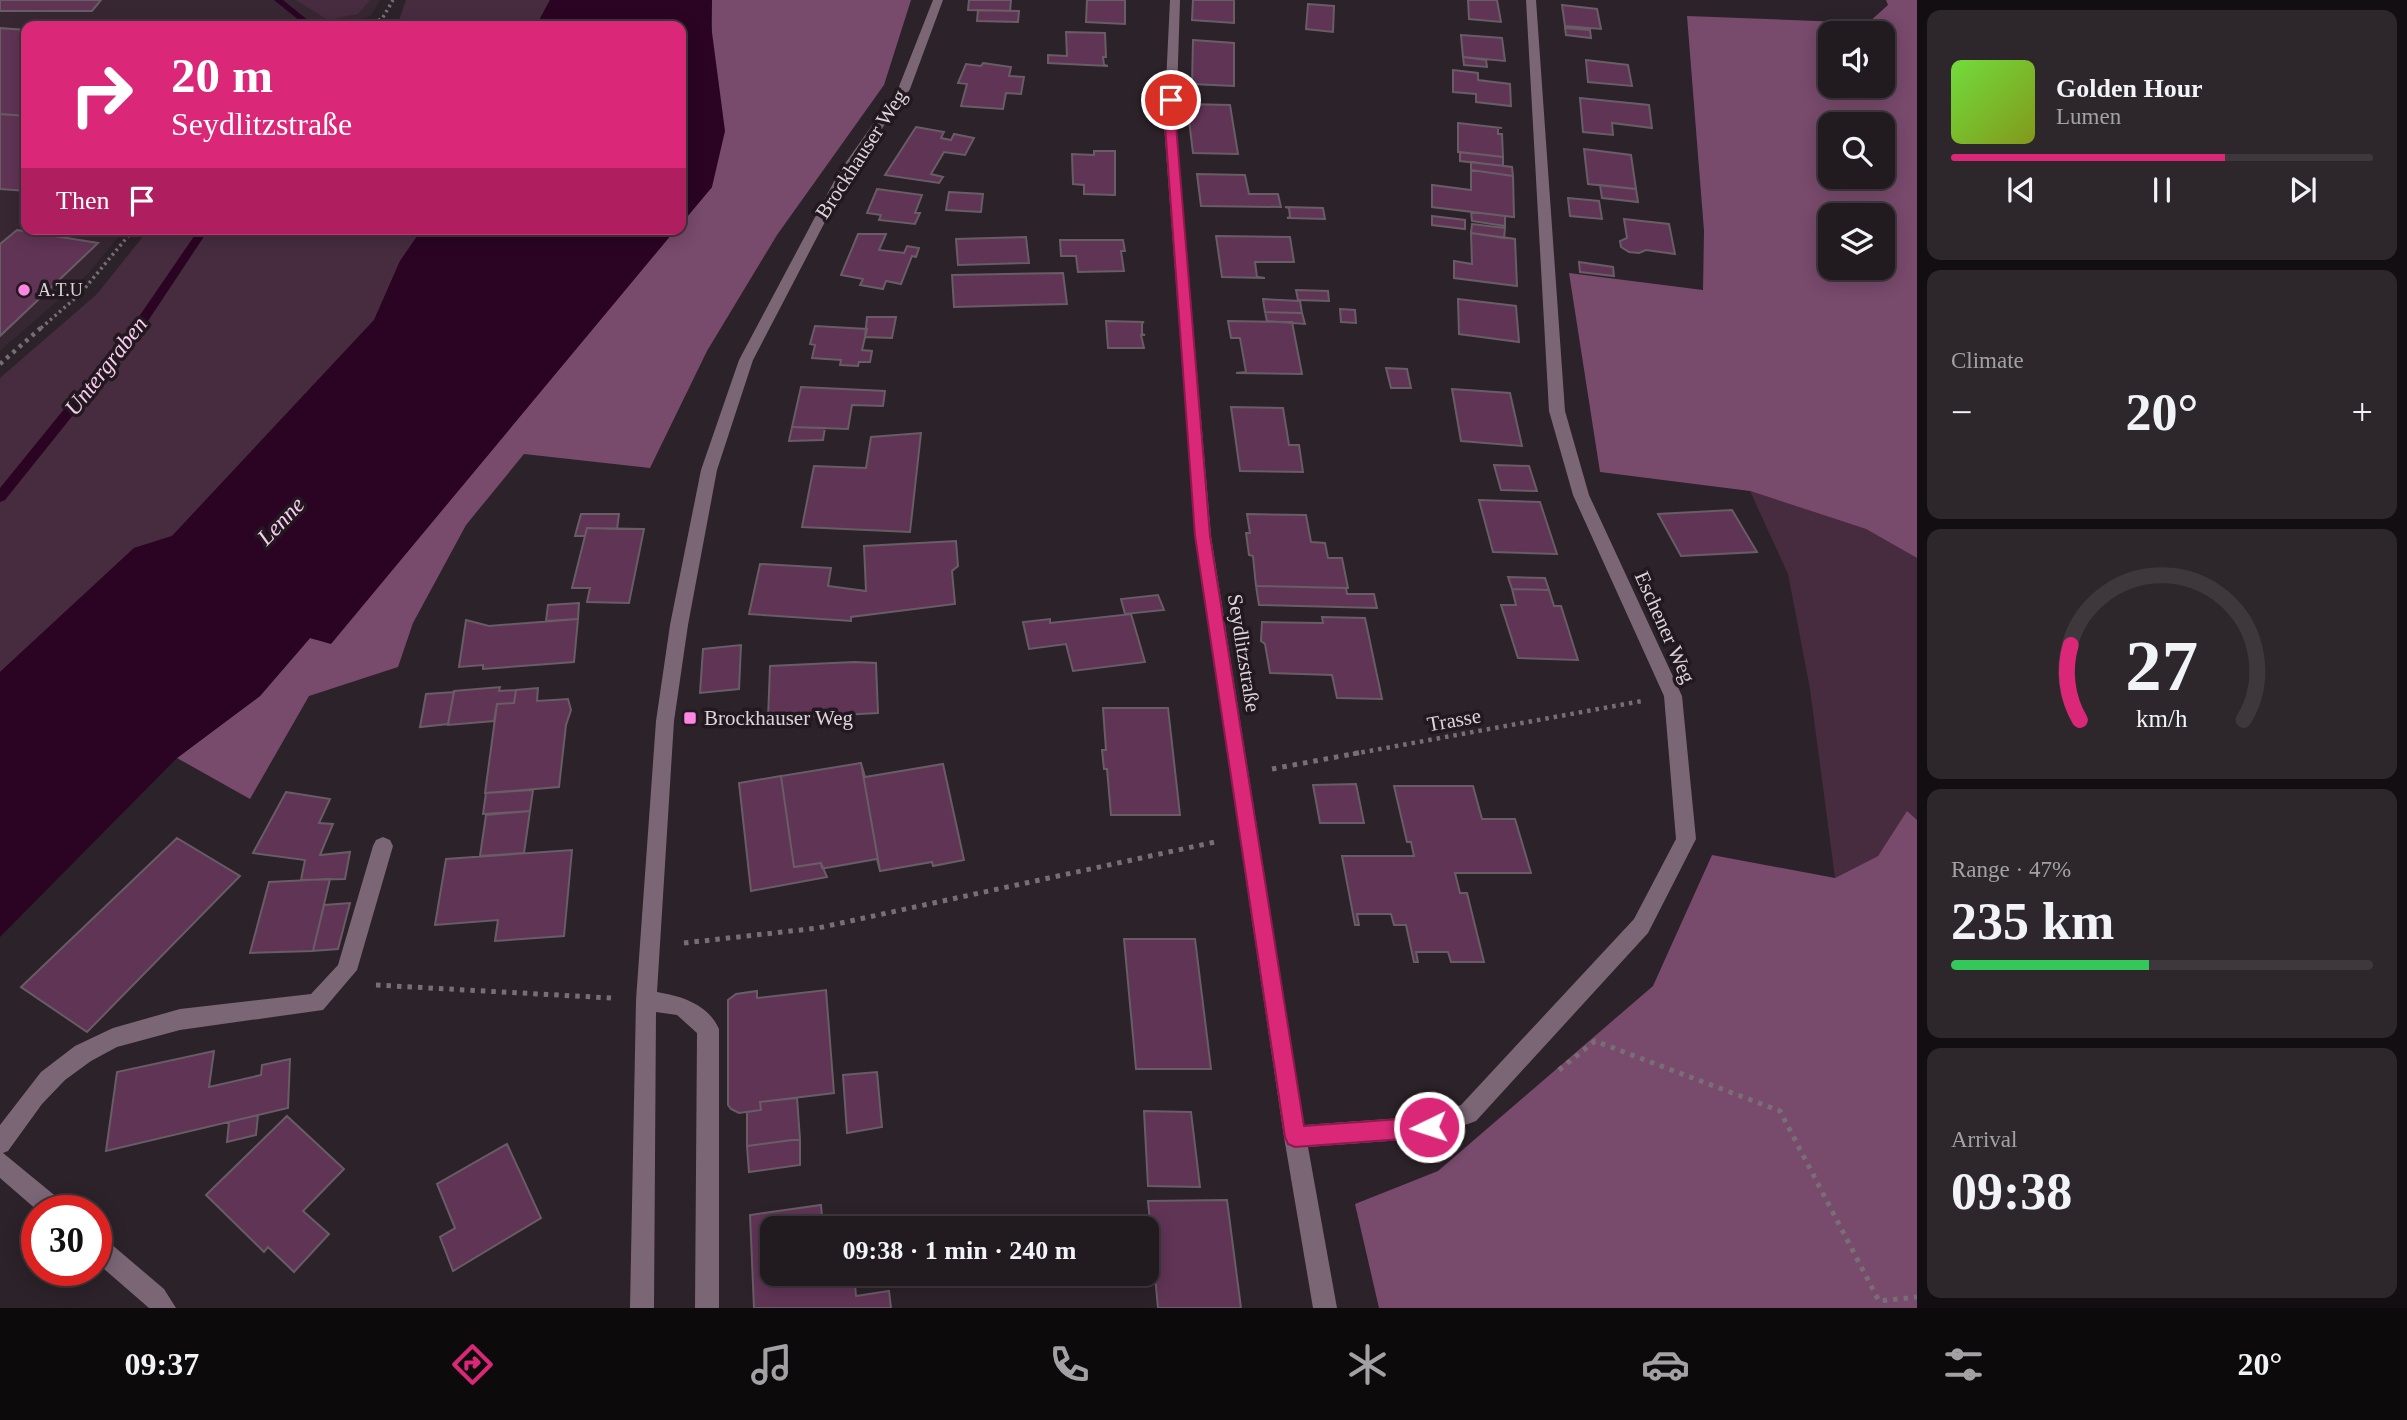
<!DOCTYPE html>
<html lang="en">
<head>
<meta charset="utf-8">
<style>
	:root { --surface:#211a1f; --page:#2d272c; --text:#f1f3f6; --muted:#a2a1a4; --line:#3e383d; --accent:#db2777 }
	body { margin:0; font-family:"Times New Roman",serif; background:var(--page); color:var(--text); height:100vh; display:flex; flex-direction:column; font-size:26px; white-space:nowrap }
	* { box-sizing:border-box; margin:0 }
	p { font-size:23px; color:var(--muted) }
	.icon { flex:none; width:38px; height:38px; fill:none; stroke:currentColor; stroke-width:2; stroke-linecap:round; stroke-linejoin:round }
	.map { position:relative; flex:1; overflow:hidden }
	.sheet { display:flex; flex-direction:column; gap:10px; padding:10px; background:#120e11; width:490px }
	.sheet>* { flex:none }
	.hud { position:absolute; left:21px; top:21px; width:665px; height:214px; border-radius:14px; box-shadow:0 4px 18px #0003,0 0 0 2px var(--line); background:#db2777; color:#fff; overflow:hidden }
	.buttons { position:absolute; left:1818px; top:21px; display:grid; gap:14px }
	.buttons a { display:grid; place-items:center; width:77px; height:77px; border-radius:14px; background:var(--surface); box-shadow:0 4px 18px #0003,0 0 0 2px var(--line); font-size:35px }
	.speed { position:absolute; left:21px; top:1195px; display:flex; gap:14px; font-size:35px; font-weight:700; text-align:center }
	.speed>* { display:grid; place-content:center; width:91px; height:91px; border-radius:50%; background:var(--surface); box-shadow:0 4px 18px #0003,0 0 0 2px var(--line); line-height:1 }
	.speed .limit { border:10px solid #d22; background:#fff; color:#111 }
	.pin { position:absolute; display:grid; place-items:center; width:60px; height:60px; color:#fff; margin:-30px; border:4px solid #fff; border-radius:50%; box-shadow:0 2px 7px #0007 }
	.me { position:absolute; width:77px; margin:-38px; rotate:266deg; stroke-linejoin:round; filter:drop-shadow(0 0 5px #0008) }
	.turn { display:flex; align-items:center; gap:24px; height:147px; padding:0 35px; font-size:32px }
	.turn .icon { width:91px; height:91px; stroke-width:2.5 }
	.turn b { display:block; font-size:49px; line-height:60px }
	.then { display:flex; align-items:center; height:66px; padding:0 35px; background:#0003; gap:14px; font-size:26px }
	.big { font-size:52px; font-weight:700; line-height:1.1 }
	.sheet .card { flex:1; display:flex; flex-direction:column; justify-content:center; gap:10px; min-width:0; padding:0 24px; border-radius:14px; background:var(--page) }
	.sheet .dial { align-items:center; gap:0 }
	.dial svg { height:182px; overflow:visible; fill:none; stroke:var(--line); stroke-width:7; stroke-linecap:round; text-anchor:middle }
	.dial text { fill:var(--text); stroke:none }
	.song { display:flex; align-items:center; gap:21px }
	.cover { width:84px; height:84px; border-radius:10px; background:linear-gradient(135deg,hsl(100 70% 55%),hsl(70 70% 35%)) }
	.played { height:7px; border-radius:4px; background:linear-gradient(90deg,var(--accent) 65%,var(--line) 65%) }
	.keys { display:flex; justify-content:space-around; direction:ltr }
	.heat { display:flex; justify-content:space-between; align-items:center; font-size:38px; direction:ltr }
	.charge { height:10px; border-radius:5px; background:linear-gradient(90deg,#34c759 47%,var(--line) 0) }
	.trip { position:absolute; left:760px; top:1216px; width:399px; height:70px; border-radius:14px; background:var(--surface); box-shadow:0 4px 18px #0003,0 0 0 2px var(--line); font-weight:700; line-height:70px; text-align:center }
	.tabs { display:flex; height:112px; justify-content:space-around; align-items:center; background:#0d0a0c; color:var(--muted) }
	.tabs .icon { width:49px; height:49px }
	.tabs .active { color:var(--accent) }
	.tabs b { font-size:32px; color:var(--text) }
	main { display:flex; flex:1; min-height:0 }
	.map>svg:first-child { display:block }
</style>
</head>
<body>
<main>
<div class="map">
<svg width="1917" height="1308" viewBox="0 0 1917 1308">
	<rect width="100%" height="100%" fill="#2c2229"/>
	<!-- built -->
	<path fill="#372733" d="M0 0H380L371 16 335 26H26V229H125L87 275 0 351Z"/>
	<!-- green -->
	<path fill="#472c40" d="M296 0H370L358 14 328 20Z
		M406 0H550L536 26H385L398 23Z
		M149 229H422L400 261 374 320 172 536 134 548 0 672V378L97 294Z
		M1750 491 1866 529 1917 558V820L1907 812 1878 856 1835 878 1810 689 1788 574Z"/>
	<!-- forest -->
	<path fill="#784a6c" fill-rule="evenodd" d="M712 0H911L884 85 777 235 707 351 650 468 524 454 466 525 413 623 398 667 309 696 250 799 177 758 260 696 310 638 331 643 676 229H681V224L712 187Z
		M1886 0H1917V558L1866 529 1750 491 1600 472 1569 273 1703 290 1704 231 1687 16 1868 23 1888 5ZM1830 33H1883V86H1830ZM1830 124H1883V177H1830ZM1830 215H1883V268H1830Z
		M1907 811 1917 820V1308H1379L1355 1204 1438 1171 1653 986 1712 855 1835 878 1878 856Z"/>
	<!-- water -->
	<path fill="#2b0424" d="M550 0H712L711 25 725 131 712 187 681 224V26H536Z
		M422 229H676L331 644 310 638 260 696 177 758 0 937V672L134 548 172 536 374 320 400 261Z"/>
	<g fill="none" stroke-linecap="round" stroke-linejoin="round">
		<!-- stream -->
		<path fill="#2b0424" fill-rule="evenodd" d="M274 0H283L315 26H306Z
			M199 229H209L146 324 5 500 0 502V488L138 318Z"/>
	</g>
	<!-- building -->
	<path fill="#603455" stroke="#685c65" stroke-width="2" d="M0 0H101L92 11H0Z
		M969 0H1011L1010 11 968 10Z
		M1087 0H1125V24L1086 22Z
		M1193 0H1234V23L1192 20Z
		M1468 0H1497L1501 22 1469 19Z
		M1308 4 1334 6 1333 32 1306 29Z
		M1562 5 1597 9 1601 29 1565 26Z
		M978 10 1019 11 1018 22 977 21Z
		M0 28 26 30V116L0 114Z
		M1565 28 1590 30 1591 38 1566 35Z
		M1066 32 1105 33 1106 57H1103L1104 65 1108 66 1048 63V55L1067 56Z
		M1461 35 1502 38 1505 61 1463 57Z
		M1193 40 1234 43V86L1192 84Z
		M1463 57 1486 60 1487 67 1464 65Z
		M1586 60 1628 65 1632 86 1588 82Z
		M983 63 1011 67 1009 76 1024 77 1021 94 1006 93 1003 109 961 106 967 84 958 83 966 64 981 66Z
		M1453 70 1478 73V80L1510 84 1511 106 1476 102V94L1453 92Z
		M1580 98 1649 105 1652 128 1612 123 1613 135 1583 132Z
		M1187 104 1230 105 1238 154 1193 153Z
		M0 114 26 116V191L0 189Z
		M1458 123 1502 128H1498V134H1502L1503 157 1458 152Z
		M916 127 944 132 941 138 951 140 954 134 974 138 965 155 944 152 931 174 943 177 939 183 885 175Z
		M1584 149 1631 155 1636 189 1588 184Z
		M1094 151H1115V195L1084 194V185L1073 184 1072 154 1094 155Z
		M1460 152 1503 157V166L1460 161Z
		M1471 162 1512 167 1513 176 1471 170Z
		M1471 170 1513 176 1514 217 1432 207V185L1471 190Z
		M1197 174 1245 175 1249 194H1278L1281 207 1201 206Z
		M1600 185 1636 189 1638 202 1602 198Z
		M877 189 922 195 915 213H920L915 224 879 220 881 215 867 213Z
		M949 192 983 194 981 212 946 210Z
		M1568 198 1599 201 1602 219 1570 216Z
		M1285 207 1323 208 1325 219 1287 218 1290 217 1289 208Z
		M1471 212 1505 216V226L1472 221Z
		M1432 216 1465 220V229L1432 225Z
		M1624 219 1669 224 1675 254 1646 250 1639 253 1629 252 1621 247 1620 241 1627 238Z
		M1472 224 1505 228 1504 238 1471 233Z
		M17 230 98 243 0 336V244Z
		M1471 233 1515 239 1517 286 1454 278V261L1472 264Z
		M858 234H886L879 250 904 253 907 246 919 248 916 257 912 256 901 284 886 281 883 289 860 285 863 279 841 275Z
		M1216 236 1290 237 1294 262H1255L1257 277 1265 278 1222 277Z
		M1026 237 1029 263 958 265 956 239Z
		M1060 240H1123L1125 251H1121L1124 271 1078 272 1076 256H1061Z
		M1579 262 1613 267 1614 276 1580 272Z
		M1063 273 1067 304 954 307 952 275Z
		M1296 290 1328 291 1329 301 1298 300Z
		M1263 299 1300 301 1302 313 1265 312Z
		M1458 299 1516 306 1519 342 1459 334Z
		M1340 309 1355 310 1356 323 1341 322Z
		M1265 312 1302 313 1305 324 1267 321Z
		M867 317H896L892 338 865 337Z
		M1106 321 1144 322 1142 323V334L1145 335H1141L1144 348H1108Z
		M1228 321 1292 322 1302 374 1236 373 1246 372 1240 338H1231Z
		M815 326 867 329 862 350 872 351 870 362H859L858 366 840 365 841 360 812 358 815 345 810 344Z
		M1386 368 1407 369 1411 388H1391Z
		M801 387 885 391 883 406 852 405 848 429 792 427Z
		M1452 389 1510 393 1522 446 1461 441Z
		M1231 407 1283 408 1289 445H1299L1303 472 1240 471Z
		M792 427 825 428 823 440 789 441Z
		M921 433 910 532 802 527 814 466 866 468 871 437Z
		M1494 465 1529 466 1537 491 1501 490Z
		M1479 500 1540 502 1557 554 1493 552Z
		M1732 510 1757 552 1681 556 1658 514Z
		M581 514H619L617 529 587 528 585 536H575Z
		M1247 514 1306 515 1311 542 1325 543 1328 558H1342L1348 588 1256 586 1253 556 1249 555 1246 533H1250Z
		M587 528 644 529 629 603 587 602 590 588H572Z
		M956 541 958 566 952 571 955 604 851 617V621L749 614 760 564 831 568 828 586 866 591 864 546Z
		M1508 577 1545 578 1549 590 1512 589Z
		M1256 586 1346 588 1347 594H1374L1377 608 1259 605Z
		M1512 589 1549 590 1554 606H1561L1578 660 1518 658 1501 605H1516Z
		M1158 595 1164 610 1125 614 1121 599Z
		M579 603 578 619 546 621 548 605Z
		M1131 614 1145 662 1073 671 1066 644 1029 649 1023 622 1050 619V623Z
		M1322 617 1365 618 1382 699 1337 698 1332 675 1270 673 1265 644 1261 641 1262 622 1323 623Z
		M578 619 574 662 483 669V665L459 667 466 620 489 626Z
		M741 645 739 689 700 693 703 649Z
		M854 662 876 663 878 713 768 719 770 666Z
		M500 687 499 691 516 690 514 703 497 704 494 721 448 725 454 691Z
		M538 688 537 701 568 699 571 710 566 725 559 787 485 793 497 704 514 703 516 690Z
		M454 692 448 724 420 727 426 694Z
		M1103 708H1168L1180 815H1111L1107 769H1104L1102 750H1106Z
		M861 763 880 871 877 859 826 868H822L821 863 794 867 781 776Z
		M861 763 865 777 943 764 964 860 933 866 932 862 880 871Z
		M781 776 794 867 821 863 827 877 751 891 739 783Z
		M1356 784 1364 823H1320L1313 785Z
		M1394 786H1473L1482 819H1515L1531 873H1455L1460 893H1467L1484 962H1451L1448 952H1416L1418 962H1414L1406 925H1394L1391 914H1357L1359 925H1355L1342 856H1414L1411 842H1407Z
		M533 790 530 811 483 814 486 793Z
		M286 792 330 799 319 823 333 824 320 855 350 852 345 879 301 880 305 860 253 853Z
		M530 811 524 853 480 856 486 815Z
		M177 838 240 876 87 1032 21 987Z
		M572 850 564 936 495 941 498 920 435 925 446 859Z
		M330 879 313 951 250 953 269 882Z
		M350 903 338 949 313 951 324 905Z
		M1124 939H1195L1211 1069H1136Z
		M826 990 834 1093 760 1102 761 1110 739 1113 731 1109 728 1105V1000L736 994 757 991V998Z
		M214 1051 209 1087 261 1075 262 1065 290 1059 288 1108 106 1151 117 1072Z
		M877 1072 882 1127 847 1133 843 1075Z
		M797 1098 800 1139 747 1146V1112L761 1110 760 1102Z
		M1144 1111 1191 1112 1200 1187 1148 1186Z
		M258 1115 256 1135 227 1142 229 1122Z
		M287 1116 344 1169 303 1211 329 1234 294 1272 268 1247 264 1252 206 1195Z
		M800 1139V1165L749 1172 747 1146Z
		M507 1144 541 1218 453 1271 440 1237 455 1228 437 1184Z
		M1227 1200 1241 1308H1158L1148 1201Z
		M821 1205 823 1228H772V1274H854L856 1296 889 1291 891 1308H754L750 1215Z"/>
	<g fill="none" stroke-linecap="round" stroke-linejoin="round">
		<!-- path-far2 -->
		<path stroke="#786f75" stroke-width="3.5" stroke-dasharray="2.5 3.5" stroke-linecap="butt" d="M361 26 382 19 393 0
			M41 328 80 294 134 229"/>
		<!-- path-far1 -->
		<path stroke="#786f75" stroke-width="4.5" stroke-dasharray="3.5 5" stroke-linecap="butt" d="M0 364 43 326
			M1353 754 1642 701"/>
		<!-- path -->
		<path stroke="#786f75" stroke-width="5" stroke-dasharray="4.5 6" stroke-linecap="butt" d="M1272 769 1363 752
			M684 943 818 928 1215 842
			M376 985 611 998
			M1559 1070 1595 1041 1780 1111 1879 1301 1917 1297"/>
		<!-- minor -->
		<path fill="#7b6675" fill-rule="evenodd" d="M933 0H943L910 89 851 172 753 360 717 470 688 625 674 721 657 992C681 996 708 1004 719 1029V1308H695L697 1033 677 1015 656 1012 654 1308H630L636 1000 656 721 670 625 701 470 739 360 839 172 898 89Z
			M1170 0H1180L1176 125 1211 536 1304 1125 1429 1116 1461 1105 1634 919 1676 839 1664 696 1573 495 1549 411 1526 0H1536L1565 411 1589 495 1682 696 1696 839 1648 933 1476 1121 1429 1138 1308 1147 1337 1308H1313L1284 1137 1195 536 1164 125Z
			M383 837 390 840 393 846 357 970 323 1010 180 1030 117 1047 91 1061 65 1080 42 1104 8 1151 3 1153 64 1203 68 1211H38L0 1178V1125L41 1072 75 1046 113 1028 180 1009 311 994 338 965 373 846 376 840Z
			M96 1234 104 1238 164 1289 176 1308H149L96 1262Z"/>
	</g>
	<!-- route -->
	<path fill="#db2777" stroke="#8e194d" stroke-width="2" d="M1171 97 1177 100 1176 125 1210 536 1304 1126 1429 1117 1436 1119 1439 1127 1436 1134 1429 1137 1295 1147 1288 1144 1285 1137 1195 536 1165 125 1166 100Z"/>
	<!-- markers -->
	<g fill="#fd86e2" stroke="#22181f" stroke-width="2.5">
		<circle cx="24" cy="290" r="7"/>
		<rect x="683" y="711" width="14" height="14" rx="3.5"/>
	</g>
	<g text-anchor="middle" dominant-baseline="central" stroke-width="7" stroke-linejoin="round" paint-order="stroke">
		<!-- far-poi labels -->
		<g font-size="18" fill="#dcd5da" stroke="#22181f" text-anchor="start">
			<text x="38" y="290">A.T.U</text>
		</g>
		<!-- street labels -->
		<g font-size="21" fill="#dcd5da" stroke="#22181f">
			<text transform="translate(861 154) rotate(-57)">Brockhauser Weg</text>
			<text transform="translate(1665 627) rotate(66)">Eschener Weg</text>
			<text transform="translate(1244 653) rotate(81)">Seydlitzstraße</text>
			<text transform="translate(1454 720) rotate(-10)">Trasse</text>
		</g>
		<!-- poi labels -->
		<g font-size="21" fill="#dcd5da" stroke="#22181f" text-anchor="start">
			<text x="704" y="718">Brockhauser Weg</text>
		</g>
		<!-- water labels -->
		<g font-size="23" font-style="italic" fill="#facded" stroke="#22181f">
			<text transform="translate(106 366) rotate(-52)">Untergraben</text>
			<text transform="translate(281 521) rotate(-46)">Lenne</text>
		</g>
	</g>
</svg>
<div class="buttons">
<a><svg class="icon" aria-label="sound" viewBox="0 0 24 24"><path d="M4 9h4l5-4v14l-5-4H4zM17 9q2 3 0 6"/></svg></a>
<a><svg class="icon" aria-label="search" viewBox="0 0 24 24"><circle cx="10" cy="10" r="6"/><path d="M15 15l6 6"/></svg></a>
<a><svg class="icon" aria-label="layers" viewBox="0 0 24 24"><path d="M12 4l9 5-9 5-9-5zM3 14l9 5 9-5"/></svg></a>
</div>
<div class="speed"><div class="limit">30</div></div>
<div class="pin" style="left:1171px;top:100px;background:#d93025"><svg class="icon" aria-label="arrive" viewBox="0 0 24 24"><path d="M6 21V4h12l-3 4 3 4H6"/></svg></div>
<svg class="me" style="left:1429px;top:1127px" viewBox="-20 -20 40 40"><circle r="17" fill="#db2777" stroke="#fff" stroke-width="3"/><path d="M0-11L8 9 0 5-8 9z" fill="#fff"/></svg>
<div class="trip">09:38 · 1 min · 240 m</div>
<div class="hud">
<div class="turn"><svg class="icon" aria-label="right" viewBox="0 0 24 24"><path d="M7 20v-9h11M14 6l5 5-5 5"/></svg><div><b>20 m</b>Seydlitzstraße</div></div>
<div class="then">Then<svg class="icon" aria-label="arrive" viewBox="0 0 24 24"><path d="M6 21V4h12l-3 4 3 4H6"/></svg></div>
</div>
</div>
<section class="sheet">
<div class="card">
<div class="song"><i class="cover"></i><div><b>Golden Hour</b><p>Lumen</p></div></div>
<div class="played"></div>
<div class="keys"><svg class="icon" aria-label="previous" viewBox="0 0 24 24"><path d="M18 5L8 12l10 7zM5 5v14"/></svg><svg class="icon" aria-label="pause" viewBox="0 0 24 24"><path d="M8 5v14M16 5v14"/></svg><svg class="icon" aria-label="next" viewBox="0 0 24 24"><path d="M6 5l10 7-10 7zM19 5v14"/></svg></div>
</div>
<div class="card"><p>Climate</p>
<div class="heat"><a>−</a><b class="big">20°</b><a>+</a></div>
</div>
<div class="card dial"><svg viewBox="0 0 100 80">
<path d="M14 69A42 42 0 1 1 86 69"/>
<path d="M14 69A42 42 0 0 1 10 36" stroke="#db2777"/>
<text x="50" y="56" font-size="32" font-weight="700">27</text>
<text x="50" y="72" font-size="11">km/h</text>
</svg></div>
<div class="card"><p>Range · 47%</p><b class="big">235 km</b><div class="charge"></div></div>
<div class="card"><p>Arrival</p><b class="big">09:38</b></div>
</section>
</main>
<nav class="tabs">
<b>09:37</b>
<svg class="icon active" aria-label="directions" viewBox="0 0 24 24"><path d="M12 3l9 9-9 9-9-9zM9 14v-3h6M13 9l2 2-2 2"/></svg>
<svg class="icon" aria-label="music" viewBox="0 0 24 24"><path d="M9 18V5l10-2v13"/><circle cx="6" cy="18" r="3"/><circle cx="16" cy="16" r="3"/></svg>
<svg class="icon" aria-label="phone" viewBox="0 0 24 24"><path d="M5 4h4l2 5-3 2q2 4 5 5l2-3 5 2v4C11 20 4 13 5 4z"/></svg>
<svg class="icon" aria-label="climate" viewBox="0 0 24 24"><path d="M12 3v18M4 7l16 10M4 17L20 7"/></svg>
<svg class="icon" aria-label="car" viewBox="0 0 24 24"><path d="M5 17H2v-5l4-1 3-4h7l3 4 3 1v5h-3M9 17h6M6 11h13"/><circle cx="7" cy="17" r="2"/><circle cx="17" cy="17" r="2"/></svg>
<svg class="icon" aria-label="filters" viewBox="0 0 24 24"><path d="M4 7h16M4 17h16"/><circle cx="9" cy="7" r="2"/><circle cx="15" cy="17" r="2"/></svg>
<b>20°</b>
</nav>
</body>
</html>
